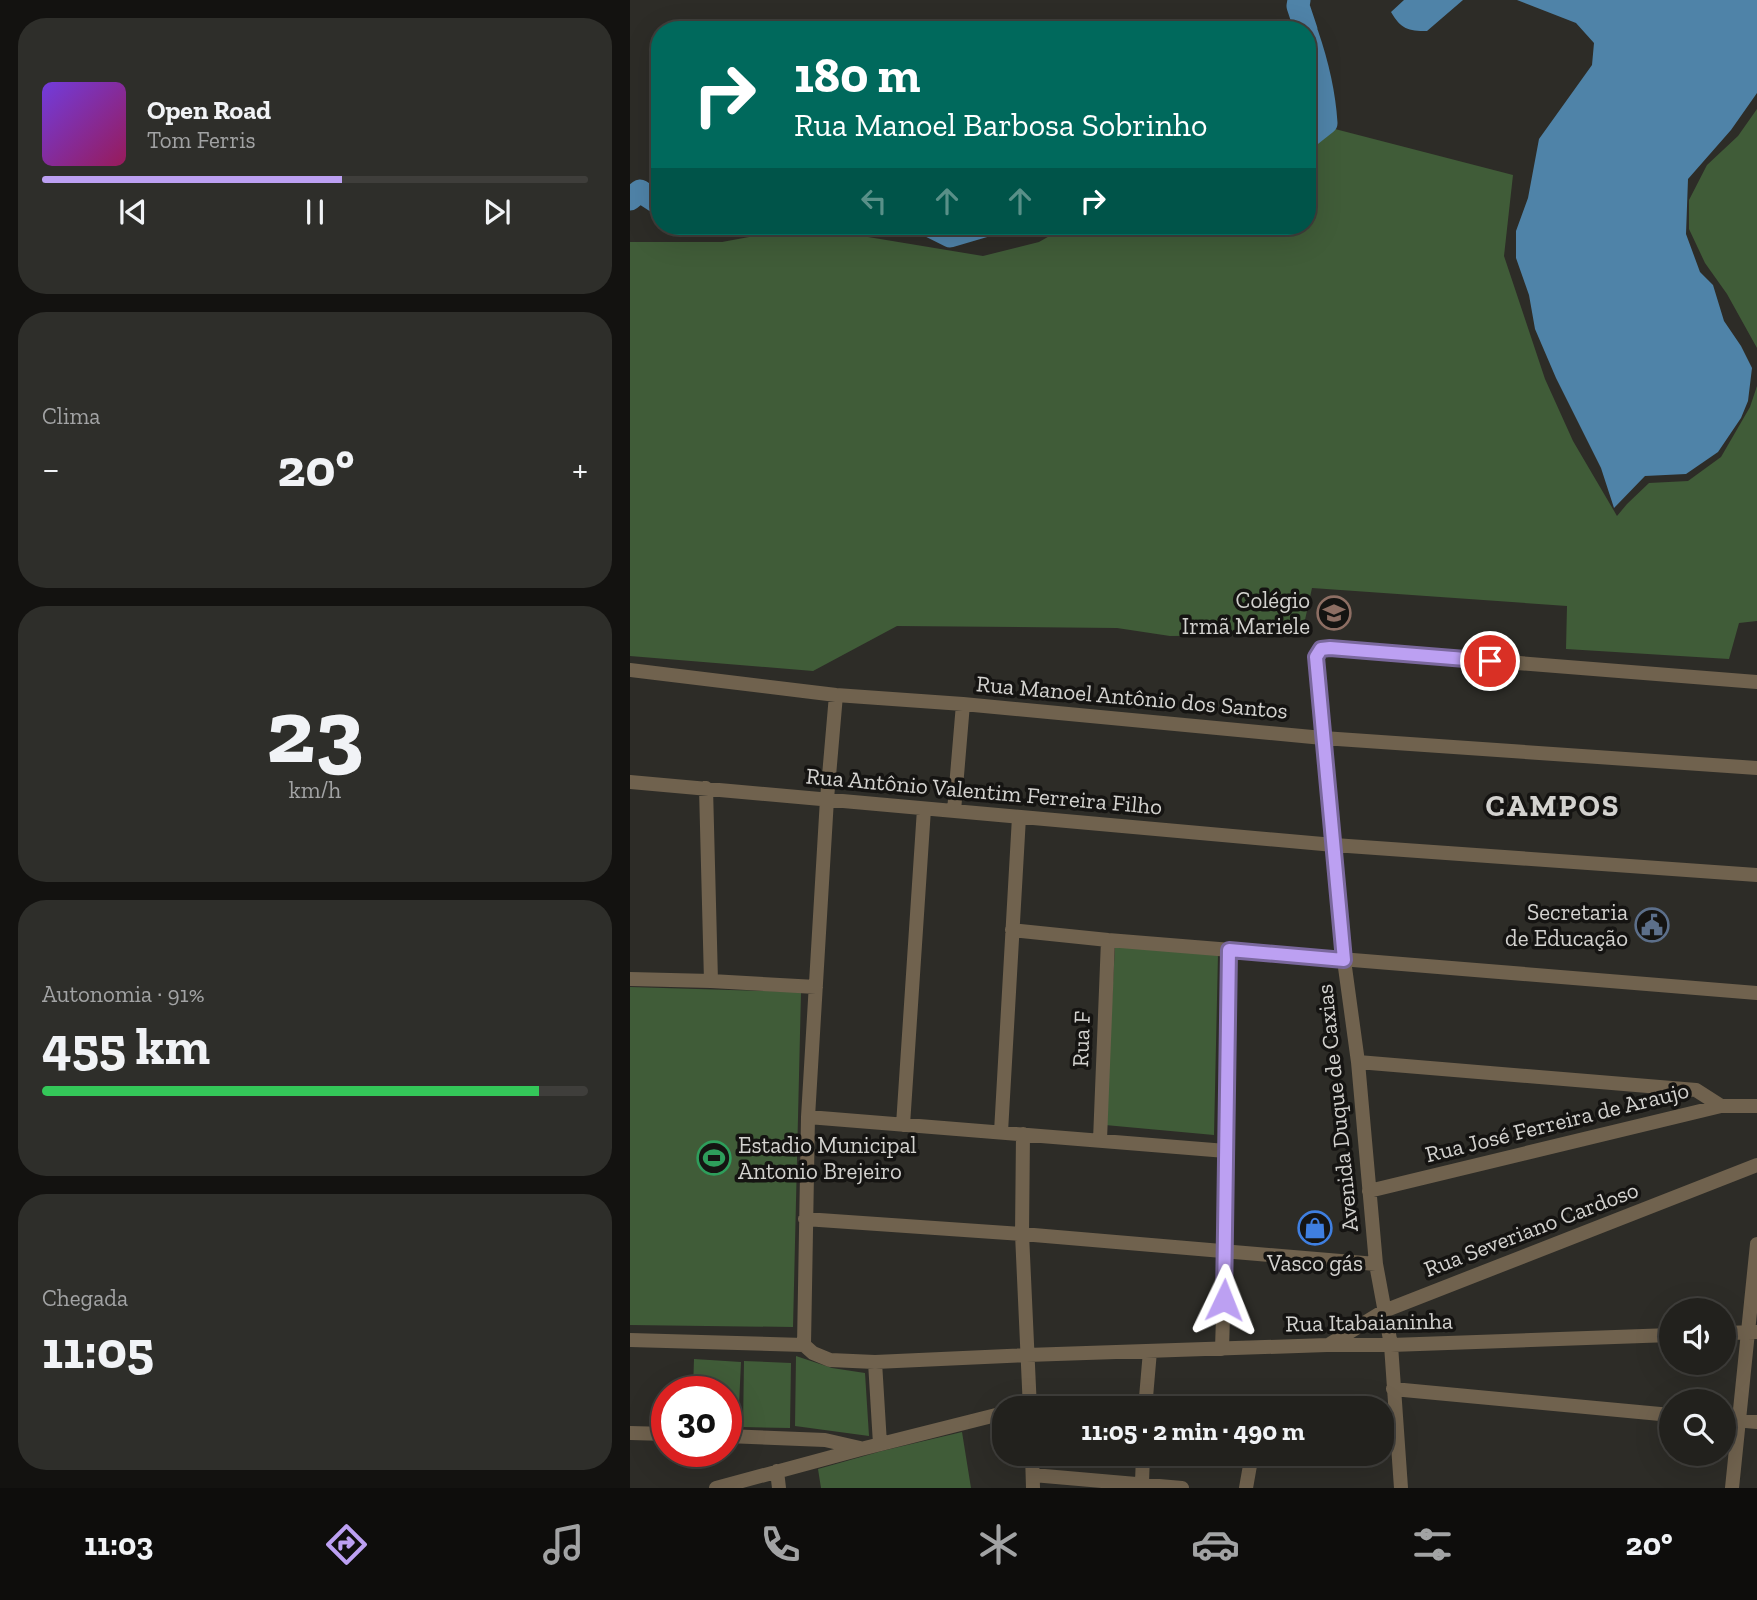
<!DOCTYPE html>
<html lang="pt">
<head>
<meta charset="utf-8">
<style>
	:root { --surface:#22211d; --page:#2e2e2a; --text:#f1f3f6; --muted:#a2a3a4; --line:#3f3e3b; --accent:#bca0f2 }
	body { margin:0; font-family:"Zilla Slab",serif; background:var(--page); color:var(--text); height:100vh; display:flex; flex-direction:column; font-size:26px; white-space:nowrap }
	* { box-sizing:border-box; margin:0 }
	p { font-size:23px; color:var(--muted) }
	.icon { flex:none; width:38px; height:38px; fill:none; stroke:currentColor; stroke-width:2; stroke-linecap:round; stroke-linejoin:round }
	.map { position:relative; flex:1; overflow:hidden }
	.details { display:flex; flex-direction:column; gap:18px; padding:18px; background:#131210; width:630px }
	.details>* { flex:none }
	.banner { position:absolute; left:21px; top:21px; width:665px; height:214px; border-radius:28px; box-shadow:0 7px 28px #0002,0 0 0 2px var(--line); background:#00695c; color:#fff; overflow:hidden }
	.tools { position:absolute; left:1029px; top:1298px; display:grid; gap:14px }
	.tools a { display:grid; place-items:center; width:77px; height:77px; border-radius:50%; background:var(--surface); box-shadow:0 7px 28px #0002,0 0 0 2px var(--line); font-size:35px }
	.speed { position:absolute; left:21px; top:1376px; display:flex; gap:14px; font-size:35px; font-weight:700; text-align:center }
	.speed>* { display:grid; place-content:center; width:91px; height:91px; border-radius:50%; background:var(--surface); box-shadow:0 7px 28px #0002,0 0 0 2px var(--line); line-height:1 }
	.speed .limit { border:10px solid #d22; background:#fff; color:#111 }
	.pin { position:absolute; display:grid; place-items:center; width:60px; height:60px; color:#fff; margin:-30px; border:4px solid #fff; border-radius:50%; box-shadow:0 2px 7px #0007 }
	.me { position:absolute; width:77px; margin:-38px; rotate:2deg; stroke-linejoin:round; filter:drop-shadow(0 0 5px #0008) }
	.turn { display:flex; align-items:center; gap:24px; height:147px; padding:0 28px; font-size:32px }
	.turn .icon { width:91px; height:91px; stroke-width:2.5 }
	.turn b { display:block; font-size:49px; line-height:60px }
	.lanes { display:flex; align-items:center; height:66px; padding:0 28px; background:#0003; justify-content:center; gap:35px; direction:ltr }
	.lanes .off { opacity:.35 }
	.big { font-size:52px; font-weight:700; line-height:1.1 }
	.details .card { flex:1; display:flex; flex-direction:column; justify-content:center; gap:10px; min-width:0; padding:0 24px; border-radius:28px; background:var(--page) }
	.details .dial { align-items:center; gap:0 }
	.dial b { font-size:91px; line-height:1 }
	.song { display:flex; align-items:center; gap:21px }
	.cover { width:84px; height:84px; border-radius:10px; background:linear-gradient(135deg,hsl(260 70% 55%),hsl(330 70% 35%)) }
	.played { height:7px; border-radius:4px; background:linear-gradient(90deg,var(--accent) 55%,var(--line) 55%) }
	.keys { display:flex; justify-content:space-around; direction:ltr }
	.heat { display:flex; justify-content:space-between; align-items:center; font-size:38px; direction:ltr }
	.charge { height:10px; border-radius:5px; background:linear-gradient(90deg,#34c759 91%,var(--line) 0) }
	.trip { position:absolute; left:362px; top:1396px; width:402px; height:70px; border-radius:28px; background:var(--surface); box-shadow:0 7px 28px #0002,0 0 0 2px var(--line); font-weight:700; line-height:70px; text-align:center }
	.dock { display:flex; height:112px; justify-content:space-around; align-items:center; background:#0e0d0c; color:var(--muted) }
	.dock .icon { width:49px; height:49px }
	.dock .active { color:var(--accent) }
	.dock b { font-size:32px; color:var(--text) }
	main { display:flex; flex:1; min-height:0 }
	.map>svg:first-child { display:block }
</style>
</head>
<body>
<main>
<section class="details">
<div class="card">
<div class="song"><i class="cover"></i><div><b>Open Road</b><p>Tom Ferris</p></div></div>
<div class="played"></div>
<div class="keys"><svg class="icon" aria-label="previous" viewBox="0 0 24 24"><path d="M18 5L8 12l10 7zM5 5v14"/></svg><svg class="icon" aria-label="pause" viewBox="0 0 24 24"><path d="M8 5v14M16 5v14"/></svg><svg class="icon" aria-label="next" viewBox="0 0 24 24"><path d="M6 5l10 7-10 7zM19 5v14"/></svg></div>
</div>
<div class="card"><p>Clima</p>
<div class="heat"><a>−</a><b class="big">20°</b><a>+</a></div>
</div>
<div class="card dial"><b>23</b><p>km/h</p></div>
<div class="card"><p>Autonomia · 91%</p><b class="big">455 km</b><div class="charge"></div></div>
<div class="card"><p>Chegada</p><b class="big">11:05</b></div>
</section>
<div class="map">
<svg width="1127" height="1488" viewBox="0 0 1127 1488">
	<rect width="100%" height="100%" fill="#2d2c27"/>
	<!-- green -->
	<path fill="#405c38" d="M1127 109V348L1097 294 1075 263 1059 229V200L1077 165 1108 136Z
		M705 129 883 175 874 256 915 379 943 441 987 516 997 504 1019 483 1058 481 1091 457 1120 407 1127 386V621L1109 623 1099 659 936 649 937 606 682 588 673 629 643 635 540 636 487 628 267 626 183 671 0 656V242H92L163 229 232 236 353 256 409 242 437 226H677V140Z
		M485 947 588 954 584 1135 475 1125Z
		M0 987 171 992 163 1327 0 1325Z
		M166 1356 202 1368 235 1373 239 1436 165 1426Z
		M64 1359 111 1362 108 1427 96 1426V1391H63Z
		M114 1361 161 1363 160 1428 113 1427Z
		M332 1432 341 1488H191L188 1469 252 1451Z"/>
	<!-- water -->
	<path fill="#4f83a8" d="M774 0H833L797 31C778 31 771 29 761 12Z
		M887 0H1127V93L1101 130 1058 179 1056 234 1070 272 1083 285 1094 321 1111 346 1122 368 1118 401 1111 418 1088 452 1056 474 1015 476 984 508 971 468 926 378 905 329 899 295 886 258V231L898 198 909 139 962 65 964 43 946 23Z"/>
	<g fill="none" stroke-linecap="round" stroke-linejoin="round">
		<!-- river -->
		<path stroke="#4f83a8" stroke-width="23" d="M669 0 668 6 676 30
			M677 34C687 63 694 92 696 123L677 138
			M0 199 10 191 30 204
			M300 226 320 236 354 226"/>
		<!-- minor -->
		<path stroke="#70624e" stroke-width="14" d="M0 670 206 695 333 704 693 738 1127 768
			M0 782 704 845 1127 875
			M76 788 81 981
			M324 811 333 704
			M382 930 478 940 1127 993
			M0 979 81 981 186 987
			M728 1062 1066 1090 1091 1106
			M178 1117 596 1151
			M273 1125 294 809
			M371 1132 389 817
			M393 1134 392 1234 400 1409
			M470 1140 478 940
			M739 1191 1091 1106H1127
			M175 1219 392 1234 746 1264
			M1094 1333 1126 1332
			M0 1340 174 1345 183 1353 200 1360 245 1362 397 1355 697 1345H761L1041 1335
			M700 1344 754 1311 1127 1165
			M174 1345 178 1117 197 799 206 695
			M592 1349 595 1251 599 950
			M245 1362 250 1444
			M763 1389 1041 1415
			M515 1409 520 1351
			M1094 1419 1127 1422
			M0 1433 37 1434
			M96 1436 195 1440 230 1448
			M402 1454 403 1488
			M147 1471 149 1488
			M403 1475 552 1488
			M512 1483 513 1454
			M86 1488 231 1449 374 1413
			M616 1488 622 1454
			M771 1488 761 1345 746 1264 728 1062 714 960 686 669C686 656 685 649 700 648L1127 682
			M1102 1488 1127 1244"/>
	</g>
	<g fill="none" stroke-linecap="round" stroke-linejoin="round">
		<defs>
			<path id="route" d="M594 1300 599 950 714 960 686 657 691 649 700 648 860 661"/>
		</defs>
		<!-- route casing -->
		<use href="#route" stroke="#7a689d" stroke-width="18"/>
		<!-- route -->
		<use href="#route" stroke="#bca0f2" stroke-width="12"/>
	</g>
	<!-- icons -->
	<defs>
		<symbol id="school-ring" viewBox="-11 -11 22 22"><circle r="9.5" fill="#151412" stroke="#8d6e63" stroke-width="1.5"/><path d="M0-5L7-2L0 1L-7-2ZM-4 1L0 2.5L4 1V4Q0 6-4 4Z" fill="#8d6e63"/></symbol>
		<symbol id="civic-ring" viewBox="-11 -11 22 22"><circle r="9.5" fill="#151412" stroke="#5c6f8a" stroke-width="1.5"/><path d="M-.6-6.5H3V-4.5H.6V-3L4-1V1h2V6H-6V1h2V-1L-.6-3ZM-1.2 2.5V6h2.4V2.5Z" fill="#5c6f8a"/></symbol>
		<symbol id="stadium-ring" viewBox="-11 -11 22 22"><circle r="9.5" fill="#151412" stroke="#2e9e5b" stroke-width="1.5"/><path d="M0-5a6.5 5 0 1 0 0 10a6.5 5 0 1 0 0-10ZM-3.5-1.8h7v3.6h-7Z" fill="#2e9e5b"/></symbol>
		<symbol id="shop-ring" viewBox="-11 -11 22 22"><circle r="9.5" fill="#151412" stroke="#3f7fe0" stroke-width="1.5"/><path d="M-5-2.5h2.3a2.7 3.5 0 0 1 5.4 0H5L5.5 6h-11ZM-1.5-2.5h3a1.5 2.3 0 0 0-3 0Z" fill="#3f7fe0"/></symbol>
	</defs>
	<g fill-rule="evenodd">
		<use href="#school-ring" x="685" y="594" width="38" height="38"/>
		<use href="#civic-ring" x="1003" y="906" width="38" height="38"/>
		<use href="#stadium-ring" x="65" y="1139" width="38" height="38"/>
		<use href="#shop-ring" x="666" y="1209" width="38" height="38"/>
	</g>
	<g text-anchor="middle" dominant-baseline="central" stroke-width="7" stroke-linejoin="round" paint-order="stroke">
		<!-- poi labels -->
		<g font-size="23" fill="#d3d2cf" stroke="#151412" text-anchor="end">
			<text x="680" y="600">Colégio<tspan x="680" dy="26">Irmã Mariele</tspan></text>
			<text x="998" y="912">Secretaria<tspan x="998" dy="26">de Educação</tspan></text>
			<text x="108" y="1145" text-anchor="start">Estadio Municipal<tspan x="108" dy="26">Antonio Brejeiro</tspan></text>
			<text x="685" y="1263" text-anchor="middle">Vasco gás</text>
		</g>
		<!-- street labels -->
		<g font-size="23" fill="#d3d2cf" stroke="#151412">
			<text transform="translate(502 697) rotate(5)">Rua Manoel Antônio dos Santos</text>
			<text transform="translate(354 791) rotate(5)">Rua Antônio Valentim Ferreira Filho</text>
			<text transform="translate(451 1039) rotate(-88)">Rua F</text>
			<text transform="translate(707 1108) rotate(-96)">Avenida Duque de Caxias</text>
			<text transform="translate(927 1122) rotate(-14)">Rua José Ferreira de Araujo</text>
			<text transform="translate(901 1229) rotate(-21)">Rua Severiano Cardoso</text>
			<text transform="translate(739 1322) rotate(-1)">Rua Itabaianinha</text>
		</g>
		<!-- district labels -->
		<g font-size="30" font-weight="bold" letter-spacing="2" fill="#d3d2cf" stroke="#151412">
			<text x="923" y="806">CAMPOS</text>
		</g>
	</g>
</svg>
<div class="tools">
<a><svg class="icon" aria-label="sound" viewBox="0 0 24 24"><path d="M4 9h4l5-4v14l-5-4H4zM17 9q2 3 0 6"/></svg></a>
<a><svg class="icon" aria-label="search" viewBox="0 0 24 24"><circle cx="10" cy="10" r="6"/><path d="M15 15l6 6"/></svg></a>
</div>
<div class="speed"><div class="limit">30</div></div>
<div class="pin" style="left:860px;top:661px;background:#d93025"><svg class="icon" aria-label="arrive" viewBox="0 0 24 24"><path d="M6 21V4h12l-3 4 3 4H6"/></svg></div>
<svg class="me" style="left:594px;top:1300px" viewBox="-20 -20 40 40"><path d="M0-17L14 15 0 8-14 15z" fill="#bca0f2" stroke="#fff" stroke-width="4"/></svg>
<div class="trip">11:05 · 2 min · 490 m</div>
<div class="banner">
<div class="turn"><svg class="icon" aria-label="right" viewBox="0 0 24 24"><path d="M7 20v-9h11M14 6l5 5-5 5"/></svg><div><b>180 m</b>Rua Manoel Barbosa Sobrinho</div></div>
<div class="lanes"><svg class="icon off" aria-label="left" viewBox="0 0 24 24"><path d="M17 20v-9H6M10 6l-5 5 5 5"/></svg><svg class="icon off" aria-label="ahead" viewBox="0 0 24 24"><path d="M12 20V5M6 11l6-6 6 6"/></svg><svg class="icon off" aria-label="ahead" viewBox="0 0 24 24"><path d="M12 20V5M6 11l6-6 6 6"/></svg><svg class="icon" aria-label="right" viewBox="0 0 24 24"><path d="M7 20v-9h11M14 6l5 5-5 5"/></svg></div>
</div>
</div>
</main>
<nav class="dock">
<b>11:03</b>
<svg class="icon active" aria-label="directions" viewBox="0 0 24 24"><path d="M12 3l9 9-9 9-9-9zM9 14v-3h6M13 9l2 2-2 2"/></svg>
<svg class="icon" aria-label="music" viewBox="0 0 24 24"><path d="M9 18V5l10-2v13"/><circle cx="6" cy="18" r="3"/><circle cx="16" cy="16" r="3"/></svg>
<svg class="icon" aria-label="phone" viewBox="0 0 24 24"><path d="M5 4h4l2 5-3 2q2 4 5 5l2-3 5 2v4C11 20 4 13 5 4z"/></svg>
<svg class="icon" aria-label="climate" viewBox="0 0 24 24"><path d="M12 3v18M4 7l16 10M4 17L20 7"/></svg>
<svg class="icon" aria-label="car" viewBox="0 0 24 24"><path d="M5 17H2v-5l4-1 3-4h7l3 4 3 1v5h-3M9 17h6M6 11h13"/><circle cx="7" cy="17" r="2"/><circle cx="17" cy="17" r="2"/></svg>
<svg class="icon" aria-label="filters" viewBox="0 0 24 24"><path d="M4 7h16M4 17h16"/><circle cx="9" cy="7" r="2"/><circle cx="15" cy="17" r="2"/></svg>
<b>20°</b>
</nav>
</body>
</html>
